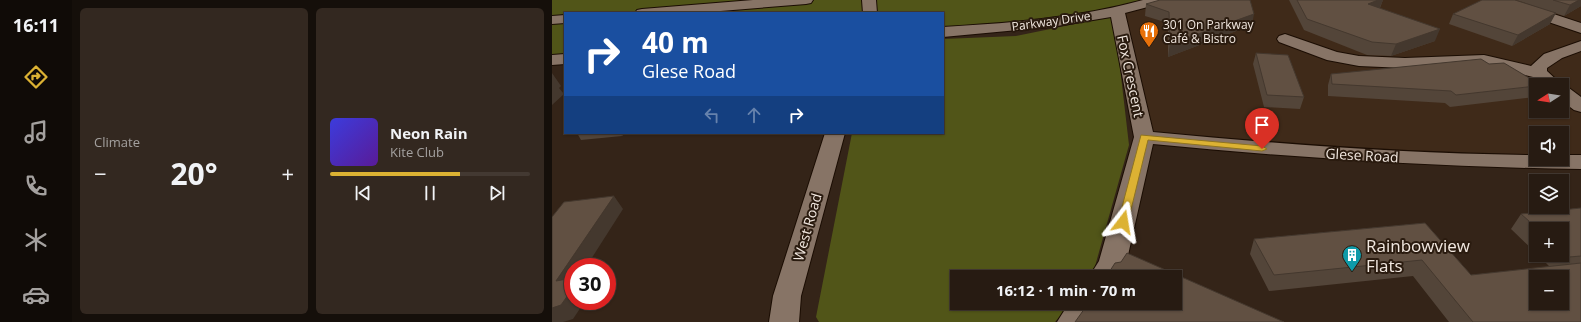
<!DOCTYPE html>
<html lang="en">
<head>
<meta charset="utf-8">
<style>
	:root { --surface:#271b12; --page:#332820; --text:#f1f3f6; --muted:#a4a19f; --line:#433932; --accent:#dcb233 }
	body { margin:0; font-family:"Open Sans",sans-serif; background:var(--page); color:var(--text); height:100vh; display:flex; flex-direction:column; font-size:15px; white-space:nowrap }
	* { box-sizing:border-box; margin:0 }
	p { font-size:13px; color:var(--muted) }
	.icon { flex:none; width:22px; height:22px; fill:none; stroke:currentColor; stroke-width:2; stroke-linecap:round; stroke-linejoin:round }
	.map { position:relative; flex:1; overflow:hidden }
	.side { display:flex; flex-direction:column; gap:8px; padding:8px; background:#150f0a; width:480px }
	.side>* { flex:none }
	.banner { position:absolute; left:12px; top:12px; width:380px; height:122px; border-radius:0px; box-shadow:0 1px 3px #0004,0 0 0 1px var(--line); background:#1a4fa0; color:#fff; overflow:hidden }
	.needle { width:26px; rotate:258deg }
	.fabs { position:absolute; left:977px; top:78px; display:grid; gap:8px }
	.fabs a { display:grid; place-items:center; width:40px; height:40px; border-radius:0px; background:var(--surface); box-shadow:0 1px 3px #0004,0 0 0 1px var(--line); font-size:20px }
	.speed { position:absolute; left:12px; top:258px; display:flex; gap:8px; font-size:20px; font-weight:700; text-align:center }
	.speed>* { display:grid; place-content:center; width:52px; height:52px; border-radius:50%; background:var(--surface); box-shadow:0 1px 3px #0004,0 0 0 1px var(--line); line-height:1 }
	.speed .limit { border:6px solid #d22; background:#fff; color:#111 }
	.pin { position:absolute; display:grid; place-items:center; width:34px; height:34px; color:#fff; margin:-41px -17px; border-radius:50% 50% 50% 0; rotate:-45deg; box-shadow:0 0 4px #0007 }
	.pin .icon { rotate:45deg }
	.me { position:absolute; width:44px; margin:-22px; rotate:14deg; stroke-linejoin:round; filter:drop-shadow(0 0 3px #0008) }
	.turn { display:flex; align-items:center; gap:14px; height:84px; padding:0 12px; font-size:18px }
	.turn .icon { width:52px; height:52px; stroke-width:2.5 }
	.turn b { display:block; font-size:28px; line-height:34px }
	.lanes { display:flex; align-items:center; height:38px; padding:0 12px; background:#0003; justify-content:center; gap:20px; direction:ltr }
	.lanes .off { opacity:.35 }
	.big { font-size:30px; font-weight:700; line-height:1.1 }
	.side .widget { flex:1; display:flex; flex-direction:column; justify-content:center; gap:6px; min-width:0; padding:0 14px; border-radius:6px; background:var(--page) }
	.song { display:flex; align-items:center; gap:12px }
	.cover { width:48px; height:48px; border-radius:6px; background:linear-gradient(135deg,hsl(240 70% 55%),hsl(270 70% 35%)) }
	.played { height:4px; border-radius:2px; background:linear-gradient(90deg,var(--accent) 65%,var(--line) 65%) }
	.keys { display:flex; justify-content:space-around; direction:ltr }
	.heat { display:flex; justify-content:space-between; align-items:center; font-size:22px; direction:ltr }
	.side .tiles { flex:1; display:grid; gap:8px; grid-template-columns:repeat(2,1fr) }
	.trip { position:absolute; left:398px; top:270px; width:232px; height:40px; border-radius:0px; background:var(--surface); box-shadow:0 1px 3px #0004,0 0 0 1px var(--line); font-weight:700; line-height:40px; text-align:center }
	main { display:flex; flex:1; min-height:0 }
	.tab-bar { display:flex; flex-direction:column; width:72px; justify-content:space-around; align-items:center; background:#100b07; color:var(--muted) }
	.tab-bar .icon { width:28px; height:28px }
	.tab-bar .on { color:var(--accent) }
	.tab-bar b { font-size:18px; color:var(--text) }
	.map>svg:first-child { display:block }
</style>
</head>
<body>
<main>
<nav class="tab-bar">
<b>16:11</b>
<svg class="icon on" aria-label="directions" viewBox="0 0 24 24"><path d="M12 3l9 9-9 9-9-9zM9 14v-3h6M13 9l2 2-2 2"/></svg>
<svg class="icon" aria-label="music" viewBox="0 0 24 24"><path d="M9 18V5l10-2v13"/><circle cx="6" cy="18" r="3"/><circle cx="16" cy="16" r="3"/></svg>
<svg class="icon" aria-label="phone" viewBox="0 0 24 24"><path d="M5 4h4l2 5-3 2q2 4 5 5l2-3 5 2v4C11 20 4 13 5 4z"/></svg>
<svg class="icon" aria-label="climate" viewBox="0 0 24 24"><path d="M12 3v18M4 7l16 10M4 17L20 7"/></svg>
<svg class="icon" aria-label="car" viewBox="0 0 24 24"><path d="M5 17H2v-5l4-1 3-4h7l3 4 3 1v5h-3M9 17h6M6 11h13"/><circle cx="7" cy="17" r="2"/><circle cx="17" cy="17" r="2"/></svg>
</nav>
<section class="side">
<div class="tiles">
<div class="widget"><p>Climate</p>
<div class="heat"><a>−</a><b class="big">20°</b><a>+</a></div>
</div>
<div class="widget">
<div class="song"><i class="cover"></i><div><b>Neon Rain</b><p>Kite Club</p></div></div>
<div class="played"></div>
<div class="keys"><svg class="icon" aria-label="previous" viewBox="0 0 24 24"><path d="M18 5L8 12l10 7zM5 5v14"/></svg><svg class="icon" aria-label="pause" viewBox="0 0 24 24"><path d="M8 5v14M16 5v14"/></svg><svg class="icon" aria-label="next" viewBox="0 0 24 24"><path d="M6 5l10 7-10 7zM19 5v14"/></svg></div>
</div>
</div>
</section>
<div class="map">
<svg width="1029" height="322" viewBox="0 0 1029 322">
	<rect width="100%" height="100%" fill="#342418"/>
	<!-- built -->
	<path fill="#3f2a19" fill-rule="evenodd" d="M606 0H1029V162L592 137 565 12ZM984 85H1010V111H984ZM984 133H1010V159H984Z"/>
	<!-- green -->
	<path fill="#515518" d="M0 0H596L561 12 391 31V13H13V59L0 60Z
		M562 16 577 145 540 277H405V303H519L503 322H267L264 317 300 133H391V39L464 36Z"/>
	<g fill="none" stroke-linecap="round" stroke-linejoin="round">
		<defs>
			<path id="minor" d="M201 0H261L259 3 254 4 144 13H83L85 10 90 9Z
				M310 0H324L325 13H311Z
				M591 0H613L611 3 573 13 601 132C728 144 856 154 984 155V159H1010V155H1029V169C886 167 743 158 601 144L574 264 566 277H537L547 261 582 137 559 17 499 27 391 37V27C458 23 526 18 591 0Z
				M938 0H959L1029 23V33L940 3Z
				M13 15V23L0 24V16Z
				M733 34 785 52 807 56 853 58 932 55 979 66 992 54 1029 41V51L1010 58 995 68V71L1010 85H990L981 77 932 65 853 68 807 66 775 60 727 42 725 39 727 36Z
				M13 54V64L0 65V55Z
				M1010 86 1017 88 1029 97V112L1022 110 1010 101Z
				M273 133H293L249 296 247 322H217L221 296Z
				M517 303H548L536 322H505Z"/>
		</defs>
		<!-- minor casing -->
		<use href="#minor" stroke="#1b0d03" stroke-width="2"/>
		<!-- minor -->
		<use href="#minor" fill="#877466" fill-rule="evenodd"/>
	</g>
	<!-- wall -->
	<path fill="#534539" d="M737 0H831L828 8 883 41 839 56 815 55 752 30Z
		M964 0H1029V6L1012 16Z
		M594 4 700 25 616 57V23L593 16Z
		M901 14 998 24 960 46 897 24Z
		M704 53 752 97 748 109 712 107 701 64Z
		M937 64 984 85V95L983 97 898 107 893 103 776 96V85L779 74Z
		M25 133H73L70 136 29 140Z
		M1029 208V322H897L861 276 717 291 698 254 702 239 873 223 919 275 998 267 986 255H1010V229H984V253L959 229 969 214Z"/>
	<!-- shaded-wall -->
	<path fill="#44382e" d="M826 0H831L827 9 816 4Z
		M1027 0H1029V6L1012 16 1018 5Z
		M1004 13 998 24 960 46 966 35Z
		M702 14 700 25 616 57 618 44Z
		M888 29 883 41 839 56 844 44Z
		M0 73 9 86 7 88 12 94 0 105Z
		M68 133H73L70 136Z
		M62 196 71 209 34 267H21V301H33L21 319 11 322H0V308L4 281Z"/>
	<!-- building -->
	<path fill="#615042" stroke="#44382e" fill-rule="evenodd" d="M608 0H698L702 14 618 44 617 12 594 4Z
		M745 0H826L816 4 888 29 844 44 820 42 755 19Z
		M930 0H963L1004 13 966 35 901 14Z
		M1001 0H1027L1018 5Z
		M704 53 736 55 752 97 715 95Z
		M929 59 937 64 952 63 989 85H984V86L904 95 899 91 780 84 779 74Z
		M62 196 4 281 21 278V288L9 305 0 308V217L12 202Z
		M1029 208V256L1017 257 1010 251V229H986L969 214Z
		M873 223 919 275 1029 263V322H921L870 260 722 275 702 239ZM984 277H1010V303H984Z
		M575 253 732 322H523L533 308 538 307 541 303H623V277H554L563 263 569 262Z"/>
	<!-- route -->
	<path fill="#dcb233" stroke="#8f7421" d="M589 135 710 146 715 149 710 151 596 140 576 222 571 225 566 222Z"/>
	<!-- icons -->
	<defs>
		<symbol id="restaurant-pin" viewBox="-11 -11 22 30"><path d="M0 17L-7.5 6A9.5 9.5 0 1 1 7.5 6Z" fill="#e8710a" stroke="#2a1b0f"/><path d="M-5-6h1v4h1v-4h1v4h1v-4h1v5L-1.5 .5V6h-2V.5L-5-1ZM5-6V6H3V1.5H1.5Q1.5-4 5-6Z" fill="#fff"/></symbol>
		<symbol id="building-pin" viewBox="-11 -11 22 30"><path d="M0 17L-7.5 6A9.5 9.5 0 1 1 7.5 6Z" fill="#0f9aa8" stroke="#2a1b0f"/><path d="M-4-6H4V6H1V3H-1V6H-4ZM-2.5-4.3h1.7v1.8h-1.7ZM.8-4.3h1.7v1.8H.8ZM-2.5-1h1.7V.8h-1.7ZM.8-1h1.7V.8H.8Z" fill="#fff"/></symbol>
	</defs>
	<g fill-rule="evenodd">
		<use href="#restaurant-pin" x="586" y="20" width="22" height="30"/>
		<use href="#building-pin" x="789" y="244" width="22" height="30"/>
	</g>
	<g text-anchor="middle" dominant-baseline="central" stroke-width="4" stroke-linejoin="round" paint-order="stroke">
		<!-- far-street labels -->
		<g font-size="12" fill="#f2e8e0" stroke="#2a1b0f">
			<text transform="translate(499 21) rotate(-8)">Parkway Drive</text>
		</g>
		<!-- far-poi labels -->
		<g font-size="12" fill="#f2e8e0" stroke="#2a1b0f" text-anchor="start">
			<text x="611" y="24">301 On Parkway<tspan x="611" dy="14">Café &amp; Bistro</tspan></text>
		</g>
		<!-- street labels -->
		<g font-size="14" fill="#f2e8e0" stroke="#2a1b0f">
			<text transform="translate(579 76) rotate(78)">Fox Crescent</text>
			<text transform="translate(810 155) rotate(3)">Glese Road</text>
			<text transform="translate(255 227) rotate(-74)">West Road</text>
		</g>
		<!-- near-poi labels -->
		<g font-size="17" fill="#f2e8e0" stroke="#2a1b0f" text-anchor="start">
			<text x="814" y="245">Rainbowview<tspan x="814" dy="20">Flats</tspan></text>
		</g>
	</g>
</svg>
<div class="fabs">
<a><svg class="needle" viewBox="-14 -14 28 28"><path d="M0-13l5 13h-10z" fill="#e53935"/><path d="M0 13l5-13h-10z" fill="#a4a19f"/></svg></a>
<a><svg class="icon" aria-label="sound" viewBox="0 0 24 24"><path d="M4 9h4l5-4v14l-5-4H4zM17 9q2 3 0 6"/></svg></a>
<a><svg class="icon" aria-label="layers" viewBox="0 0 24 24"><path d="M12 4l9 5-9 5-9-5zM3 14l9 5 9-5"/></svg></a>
<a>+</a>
<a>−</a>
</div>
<div class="speed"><div class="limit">30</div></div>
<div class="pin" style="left:710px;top:149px;background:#d93025"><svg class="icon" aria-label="arrive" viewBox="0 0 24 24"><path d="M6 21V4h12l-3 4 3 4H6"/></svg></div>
<svg class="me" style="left:571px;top:222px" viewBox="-20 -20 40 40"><path d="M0-17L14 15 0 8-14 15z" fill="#dcb233" stroke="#fff" stroke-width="4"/></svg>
<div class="trip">16:12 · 1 min · 70 m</div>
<div class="banner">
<div class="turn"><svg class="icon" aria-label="right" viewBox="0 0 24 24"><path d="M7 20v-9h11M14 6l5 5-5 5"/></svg><div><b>40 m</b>Glese Road</div></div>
<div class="lanes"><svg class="icon off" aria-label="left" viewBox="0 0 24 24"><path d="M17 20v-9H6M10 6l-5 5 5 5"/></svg><svg class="icon off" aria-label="ahead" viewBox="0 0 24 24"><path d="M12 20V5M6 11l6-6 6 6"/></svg><svg class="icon" aria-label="right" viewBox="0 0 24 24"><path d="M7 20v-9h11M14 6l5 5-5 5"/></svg></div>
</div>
</div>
</main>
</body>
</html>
